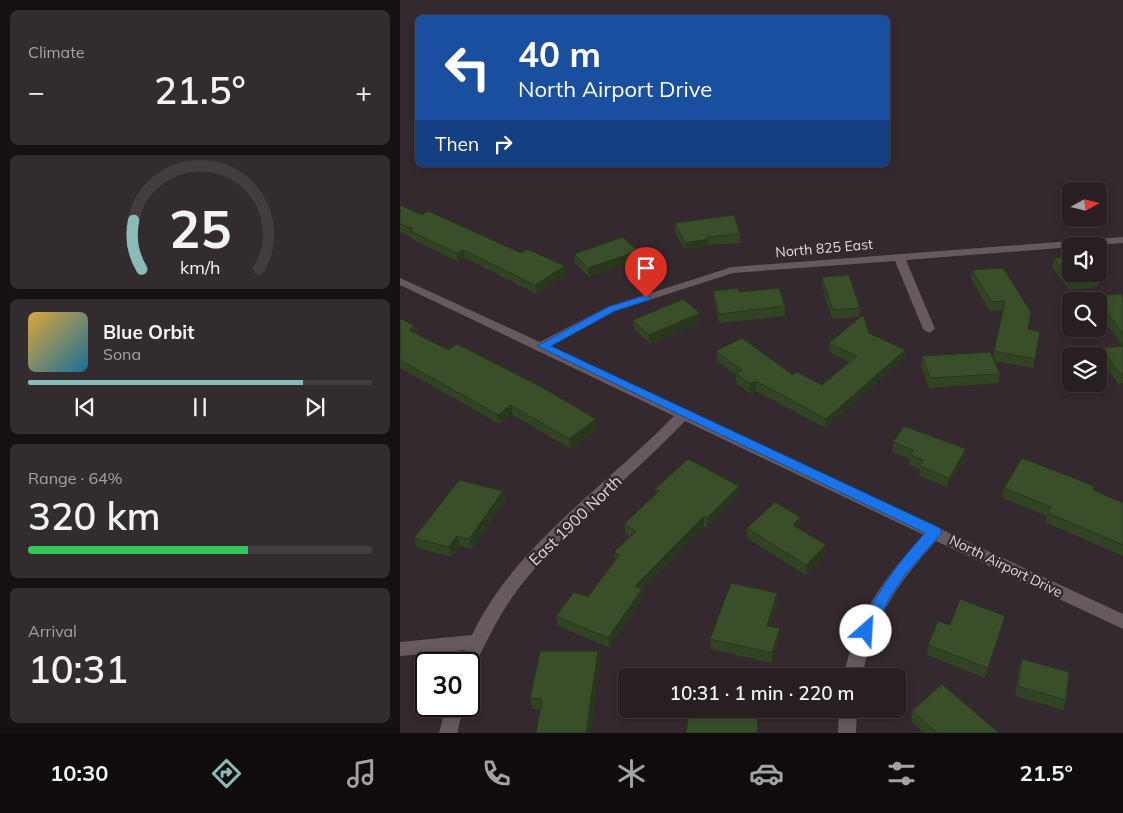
<!DOCTYPE html>
<html lang="en">
<head>
<meta charset="utf-8">
<style>
	:root { --surface:#271f22; --page:#332c2f; --text:#f1f3f6; --muted:#a4a2a5; --line:#433d40; --accent:#8bbbb9 }
	body { margin:0; font-family:Mulish,sans-serif; background:var(--page); color:var(--text); height:100vh; display:flex; flex-direction:column; font-size:19px; white-space:nowrap }
	* { box-sizing:border-box; margin:0 }
	p { font-size:16px; color:var(--muted) }
	.icon { flex:none; width:28px; height:28px; fill:none; stroke:currentColor; stroke-width:2; stroke-linecap:round; stroke-linejoin:round }
	.map { position:relative; flex:1; overflow:hidden }
	.side { display:flex; flex-direction:column; gap:10px; padding:10px; background:#151113; width:400px }
	.side>* { flex:none }
	.banner { position:absolute; left:15px; top:15px; width:475px; height:152px; border-radius:8px; box-shadow:0 2px 8px #0003,0 0 0 1px var(--line); background:#1a4fa0; color:#fff; overflow:hidden }
	.needle { width:32px; rotate:82deg }
	.tools { position:absolute; left:662px; top:182px; display:grid; gap:10px }
	.tools a { display:grid; place-items:center; width:45px; height:45px; border-radius:8px; background:var(--surface); box-shadow:0 2px 8px #0003,0 0 0 1px var(--line); font-size:25px }
	.speed { position:absolute; left:15px; top:652px; display:flex; gap:10px; font-size:25px; font-weight:700; text-align:center }
	.speed>* { display:grid; place-content:center; width:65px; height:65px; border-radius:50%; background:var(--surface); box-shadow:0 2px 8px #0003,0 0 0 1px var(--line); line-height:1 }
	.speed .limit { border:2px solid #111; border-radius:8px; background:#fff; color:#111 }
	.pin { position:absolute; display:grid; place-items:center; width:42px; height:42px; color:#fff; margin:-51px -21px; border-radius:50% 50% 50% 0; rotate:-45deg; box-shadow:0 0 5px #0007 }
	.pin .icon { rotate:45deg }
	.me { position:absolute; width:55px; margin:-28px; rotate:26deg; stroke-linejoin:round; filter:drop-shadow(0 0 4px #0008) }
	.turn { display:flex; align-items:center; gap:18px; height:105px; padding:0 20px; font-size:22px }
	.turn .icon { width:65px; height:65px; stroke-width:2.5 }
	.turn b { display:block; font-size:35px; line-height:42px }
	.then { display:flex; align-items:center; height:48px; padding:0 20px; background:#0003; gap:10px; font-size:19px }
	.big { font-size:38px; font-weight:600; line-height:1.1 }
	.side .tile { flex:1; display:flex; flex-direction:column; justify-content:center; gap:8px; min-width:0; padding:0 18px; border-radius:8px; background:var(--page) }
	.side .dial { align-items:center; gap:0 }
	.dial svg { height:130px; overflow:visible; fill:none; stroke:var(--line); stroke-width:7; stroke-linecap:round; text-anchor:middle }
	.dial text { fill:var(--text); stroke:none }
	.song { display:flex; align-items:center; gap:15px }
	.cover { width:60px; height:60px; border-radius:8px; background:linear-gradient(135deg,hsl(40 70% 55%),hsl(200 70% 35%)) }
	.played { height:5px; border-radius:2px; background:linear-gradient(90deg,var(--accent) 80%,var(--line) 80%) }
	.keys { display:flex; justify-content:space-around; direction:ltr }
	.heat { display:flex; justify-content:space-between; align-items:center; font-size:28px; direction:ltr }
	.charge { height:8px; border-radius:4px; background:linear-gradient(90deg,#34c759 64%,var(--line) 0) }
	.trip { position:absolute; left:218px; top:668px; width:288px; height:50px; border-radius:8px; background:var(--surface); box-shadow:0 2px 8px #0003,0 0 0 1px var(--line); font-weight:600; line-height:50px; text-align:center }
	.tab-bar { display:flex; height:80px; justify-content:space-around; align-items:center; background:#100c0e; color:var(--muted) }
	.tab-bar .icon { width:35px; height:35px }
	.tab-bar .selected { color:var(--accent) }
	.tab-bar b { font-size:22px; color:var(--text) }
	main { display:flex; flex:1; min-height:0 }
	.map>svg:first-child { display:block }
</style>
</head>
<body>
<main>
<section class="side">
<div class="tile"><p>Climate</p>
<div class="heat"><a>−</a><b class="big">21.5°</b><a>+</a></div>
</div>
<div class="tile dial"><svg viewBox="0 0 100 80">
<path d="M14 69A42 42 0 1 1 86 69"/>
<path d="M14 69A42 42 0 0 1 9 39" stroke="#8bbbb9"/>
<text x="50" y="56" font-size="32" font-weight="700">25</text>
<text x="50" y="72" font-size="11">km/h</text>
</svg></div>
<div class="tile">
<div class="song"><i class="cover"></i><div><b>Blue Orbit</b><p>Sona</p></div></div>
<div class="played"></div>
<div class="keys"><svg class="icon" aria-label="previous" viewBox="0 0 24 24"><path d="M18 5L8 12l10 7zM5 5v14"/></svg><svg class="icon" aria-label="pause" viewBox="0 0 24 24"><path d="M8 5v14M16 5v14"/></svg><svg class="icon" aria-label="next" viewBox="0 0 24 24"><path d="M6 5l10 7-10 7zM19 5v14"/></svg></div>
</div>
<div class="tile"><p>Range · 64%</p><b class="big">320 km</b><div class="charge"></div></div>
<div class="tile"><p>Arrival</p><b class="big">10:31</b></div>
</section>
<div class="map">
<svg width="723" height="733" viewBox="0 0 723 733">
	<rect width="100%" height="100%" fill="#34292e"/>
	<g fill="none" stroke-linecap="round" stroke-linejoin="round">
		<!-- minor -->
		<path fill="#66595f" fill-rule="evenodd" d="M723 237V243L506 260 535 329 529 333 523 329 495 261 333 273 215 311 150 347 723 614V629L536 541C495 587 476 614 462 676H444C455 618 484 577 524 535L285 421C229 480 161 530 113 596 97 619 85 644 73 669L69 671V664H58L65 650 0 656V642L72 635C115 545 206 486 274 416L0 285V278L140 342 207 307 332 267Z
			M46 706H64L57 733H39Z
			M439 709H457L456 733H438Z"/>
	</g>
	<!-- wall -->
	<path fill="#314323" d="M0 205 166 275 136 294 65 258 59 262 12 239 11 237 0 232Z
		M275 223 340 234V243L308 245V247L285 251 275 231Z
		M174 254 239 260 189 277 175 263Z
		M654 258 700 278 697 287 669 290 652 267Z
		M603 268 628 329 635 359 633 368 594 361 600 374 598 383 529 388 521 366 522 356 593 357 603 310 590 311 571 279 572 270Z
		M422 277 460 308 459 317 432 319 422 286Z
		M313 291 339 292 385 306V316L319 323 314 300Z
		M694 296 723 297V383L718 384 699 357 702 348 723 346 699 314V301H693Z
		M0 318 15 326 17 334 198 429 171 449 113 415 100 424 0 368Z
		M233 320 300 323 250 344 234 329Z
		M469 333 505 350 504 359 425 428 356 391 350 394 336 383V375L317 361 316 351 393 375 422 385 449 362 429 352V343Z
		M493 442 564 459 547 487 519 476 520 469 509 465 510 459 492 452Z
		M694 486 693 490 723 503V556L645 522 647 516 602 498 604 488Z
		M255 489 339 496 307 528 304 526 242 590 243 598 210 648 158 626 156 616 188 597 215 560 214 552 230 536 226 534 224 524 256 493Z
		M103 491 106 500 72 549 60 546 52 557 17 548 14 538Z
		M400 517V527L399 529 425 555 406 575 347 538V528Z
		M377 603 370 626 380 628 379 638 372 663 311 649 310 639Z
		M550 625H603L585 678 527 655 528 645Z
		M198 651 200 660 190 733H136L140 709H133L130 699Z
		M622 659 666 700 663 710 615 696 619 668Z
		M512 711 599 733H524L511 721Z"/>
	<!-- shaded-wall -->
	<path fill="#28371d" d="M308 239V247L285 251V243Z
		M63 250 65 258 59 262 57 253Z
		M238 251 239 260 189 277 188 268Z
		M165 266 166 275 136 294 135 285Z
		M300 313V323L250 344 249 335Z
		M15 326 17 335 9 330Z
		M505 350 504 359 425 428 426 419Z
		M356 381V391L350 394V384Z
		M111 405 113 415 100 424 98 415Z
		M196 419 198 429 171 449 169 439Z
		M566 449 564 459 547 487 549 478Z
		M339 486V496L307 528V518Z
		M103 491 106 500 72 549 69 539Z
		M304 516V526L242 590 243 598 210 648 208 638 235 586Z
		M400 517V527L392 535 393 525Z
		M57 536 60 546 52 557 49 547Z
		M426 545 425 555 406 575V565Z
		M377 593V603L367 635V626Z
		M605 616 603 625 585 678 588 668Z
		M380 628 379 638 372 663V653Z
		M198 651 200 660 190 733H186Z"/>
	<!-- building -->
	<path fill="#394e29" stroke="#28371d" d="M0 205 22 215 28 211 121 253 127 249 165 266 135 285 63 250 57 253 10 231 13 229 0 224Z
		M334 215 340 234 307 237 308 239 285 243 275 223Z
		M223 237 238 251 188 268 174 254Z
		M671 257V274H696L700 278 671 281 654 258Z
		M603 268 631 312 628 329 640 332 635 359 594 351 605 301 592 302 572 270Z
		M449 275 460 308 433 310 422 277Z
		M338 288 339 292 379 288 385 306 319 314 313 291Z
		M721 294 723 297V334L694 296Z
		M283 299 300 313 249 335 233 320Z
		M463 315 469 333 505 350 426 419 356 381 350 384 336 373 342 370 316 351 342 338 393 375 397 372 422 385 457 356 429 343Z
		M0 318 15 326 9 330 48 350 57 344 138 385 196 419 169 439 111 405 98 415 0 360Z
		M723 346V374L721 375 702 348Z
		M590 352 600 374 530 378 522 356Z
		M504 426 566 449 549 478 520 466 524 460 510 455 513 450 493 442Z
		M622 458 694 486 693 490 723 503V545L648 513 651 507 604 488Z
		M288 459 339 486 307 518 304 516 235 586 242 589 208 638 156 616 174 592 188 597 219 555 214 552 236 531 224 524 259 491 255 489Z
		M59 480 103 491 69 539 57 536 49 547 14 538Z
		M375 502 400 517 393 525 426 545 406 565 347 528Z
		M331 583 377 593 367 626 380 628 372 653 310 639Z
		M560 599 605 616 588 668 528 645 538 621 550 625Z
		M140 651H198L186 733H136L142 699H130Z
		M622 659 669 672 666 700 618 686Z
		M292 675 329 676H292Z
		M542 684 599 733H537L512 711Z
		M289 709H333V716L358 717 357 733H286Z"/>
	<!-- route -->
	<path fill="#1a73e8" stroke="#114b97" d="M246 295 251 298 249 300 215 311 151 346 540 528 542 532 540 535 505 575 489 599 472 636 466 638 461 636 458 631C478 591 495 566 525 533L137 346 208 307Z"/>
	<g text-anchor="middle" dominant-baseline="central" stroke-width="5" stroke-linejoin="round" paint-order="stroke">
		<!-- street labels -->
		<g font-size="14" fill="#e0d8db" stroke="#34292e">
			<text transform="translate(424 248) rotate(-5)">North 825 East</text>
			<text transform="translate(606 566) rotate(26)">North Airport Drive</text>
		</g>
		<!-- near-street labels -->
		<g font-size="16" fill="#e0d8db" stroke="#34292e">
			<text transform="translate(175 520) rotate(-44)">East 1900 North</text>
		</g>
	</g>
</svg>
<div class="tools">
<a><svg class="needle" viewBox="-14 -14 28 28"><path d="M0-13l5 13h-10z" fill="#e53935"/><path d="M0 13l5-13h-10z" fill="#a4a2a5"/></svg></a>
<a><svg class="icon" aria-label="sound" viewBox="0 0 24 24"><path d="M4 9h4l5-4v14l-5-4H4zM17 9q2 3 0 6"/></svg></a>
<a><svg class="icon" aria-label="search" viewBox="0 0 24 24"><circle cx="10" cy="10" r="6"/><path d="M15 15l6 6"/></svg></a>
<a><svg class="icon" aria-label="layers" viewBox="0 0 24 24"><path d="M12 4l9 5-9 5-9-5zM3 14l9 5 9-5"/></svg></a>
</div>
<div class="speed"><div class="limit">30</div></div>
<div class="pin" style="left:246px;top:298px;background:#d93025"><svg class="icon" aria-label="arrive" viewBox="0 0 24 24"><path d="M6 21V4h12l-3 4 3 4H6"/></svg></div>
<svg class="me" style="left:466px;top:631px" viewBox="-20 -20 40 40"><circle r="19" fill="#fff"/><path d="M0-13L10 11 0 6-10 11z" fill="#1a73e8"/></svg>
<div class="trip">10:31 · 1 min · 220 m</div>
<div class="banner">
<div class="turn"><svg class="icon" aria-label="left" viewBox="0 0 24 24"><path d="M17 20v-9H6M10 6l-5 5 5 5"/></svg><div><b>40 m</b>North Airport Drive</div></div>
<div class="then">Then<svg class="icon" aria-label="right" viewBox="0 0 24 24"><path d="M7 20v-9h11M14 6l5 5-5 5"/></svg></div>
</div>
</div>
</main>
<nav class="tab-bar">
<b>10:30</b>
<svg class="icon selected" aria-label="directions" viewBox="0 0 24 24"><path d="M12 3l9 9-9 9-9-9zM9 14v-3h6M13 9l2 2-2 2"/></svg>
<svg class="icon" aria-label="music" viewBox="0 0 24 24"><path d="M9 18V5l10-2v13"/><circle cx="6" cy="18" r="3"/><circle cx="16" cy="16" r="3"/></svg>
<svg class="icon" aria-label="phone" viewBox="0 0 24 24"><path d="M5 4h4l2 5-3 2q2 4 5 5l2-3 5 2v4C11 20 4 13 5 4z"/></svg>
<svg class="icon" aria-label="climate" viewBox="0 0 24 24"><path d="M12 3v18M4 7l16 10M4 17L20 7"/></svg>
<svg class="icon" aria-label="car" viewBox="0 0 24 24"><path d="M5 17H2v-5l4-1 3-4h7l3 4 3 1v5h-3M9 17h6M6 11h13"/><circle cx="7" cy="17" r="2"/><circle cx="17" cy="17" r="2"/></svg>
<svg class="icon" aria-label="filters" viewBox="0 0 24 24"><path d="M4 7h16M4 17h16"/><circle cx="9" cy="7" r="2"/><circle cx="15" cy="17" r="2"/></svg>
<b>21.5°</b>
</nav>
</body>
</html>
